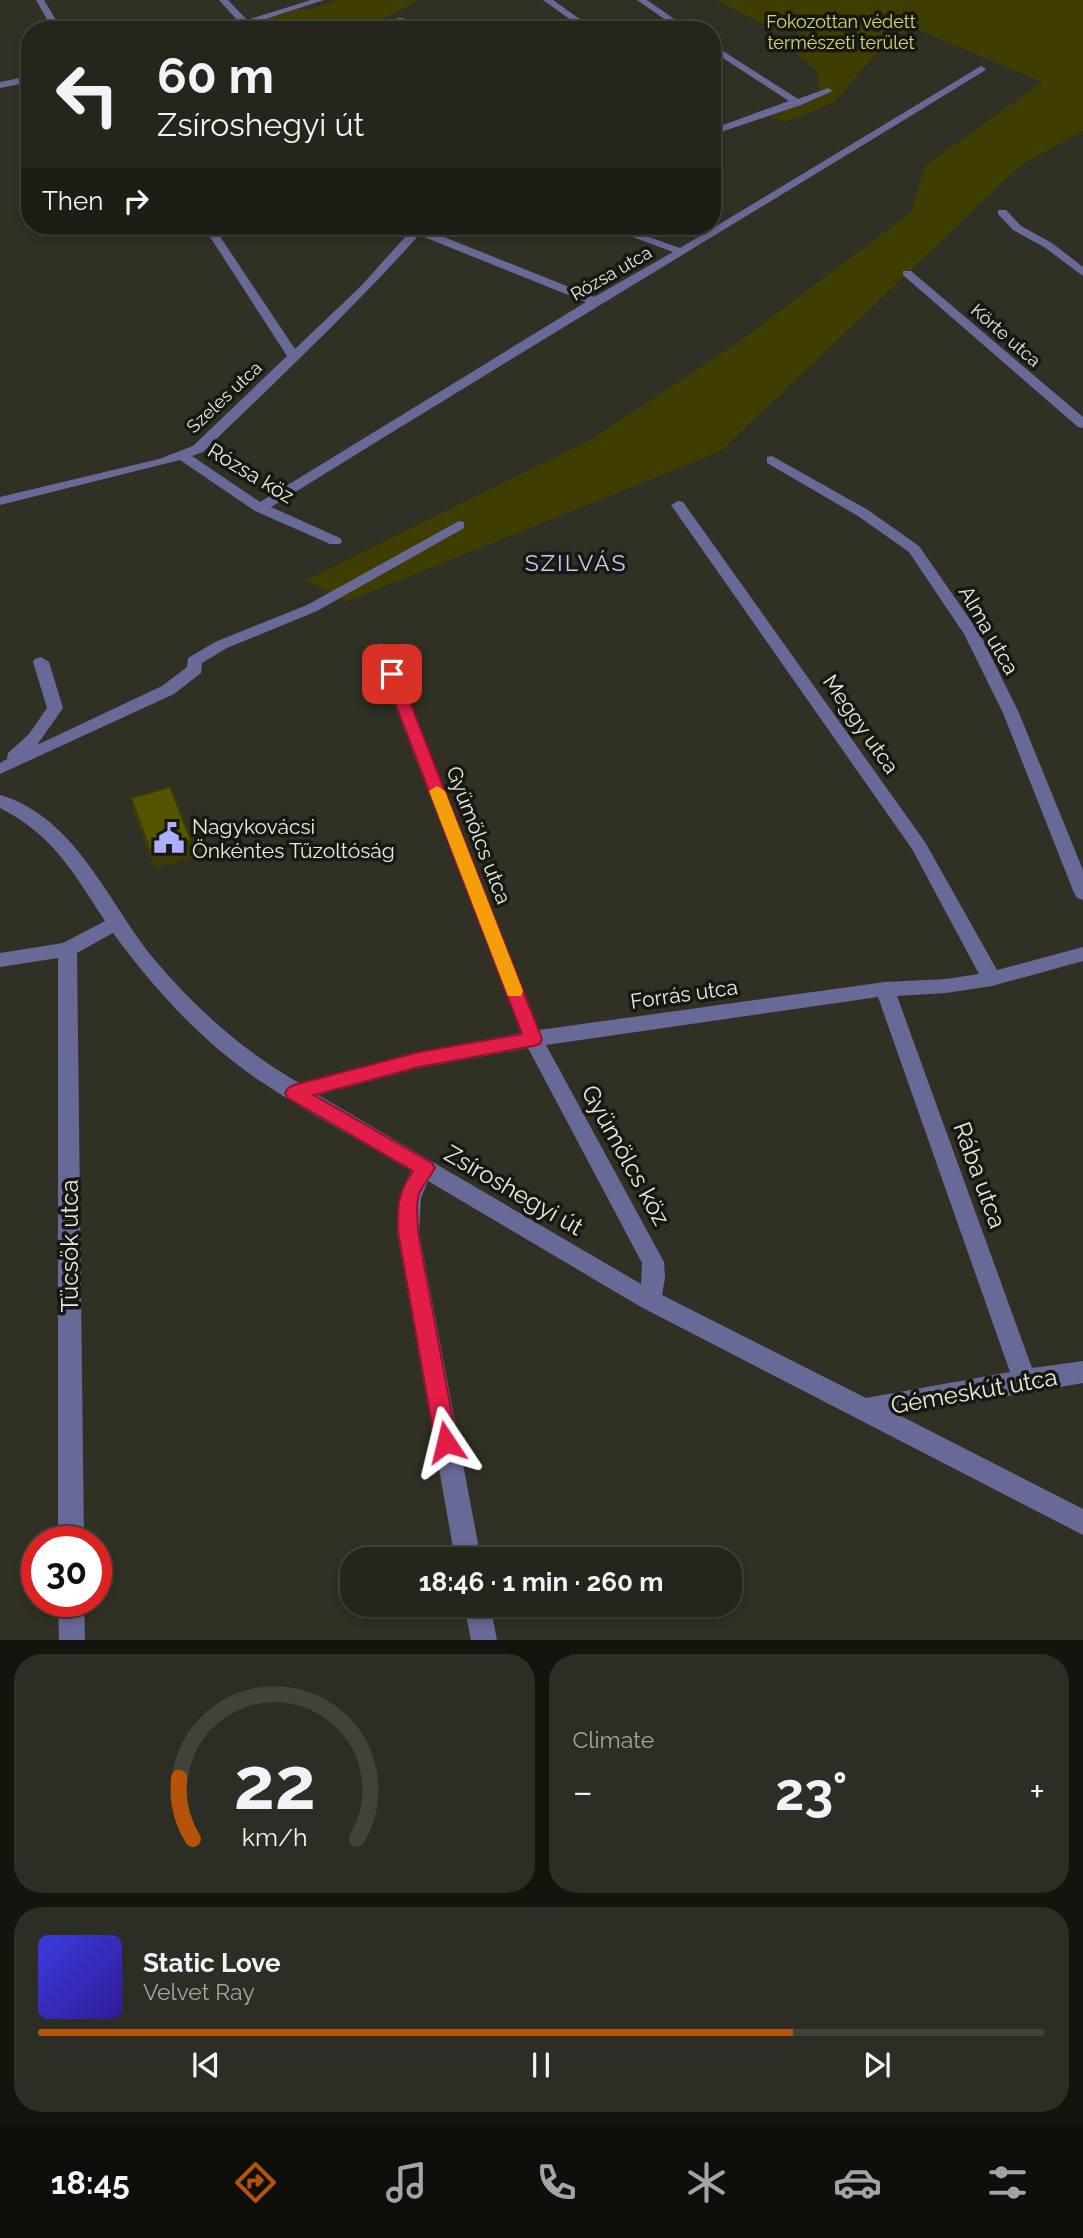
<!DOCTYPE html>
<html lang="en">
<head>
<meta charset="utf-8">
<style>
	:root { --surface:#24251b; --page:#2c2d24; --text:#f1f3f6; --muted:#a3a5a3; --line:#41423a; --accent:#b45309 }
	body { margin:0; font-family:Raleway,sans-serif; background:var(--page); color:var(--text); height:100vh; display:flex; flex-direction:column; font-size:26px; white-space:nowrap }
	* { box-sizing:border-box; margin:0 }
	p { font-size:23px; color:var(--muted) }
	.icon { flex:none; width:38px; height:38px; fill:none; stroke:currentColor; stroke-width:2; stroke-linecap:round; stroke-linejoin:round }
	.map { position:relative; height:1640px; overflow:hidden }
	.side { display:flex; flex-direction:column; gap:14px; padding:14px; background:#14140f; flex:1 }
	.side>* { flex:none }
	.top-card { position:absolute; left:21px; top:21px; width:700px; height:214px; border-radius:28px; box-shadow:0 4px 10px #0003,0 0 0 2px var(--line); background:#24251b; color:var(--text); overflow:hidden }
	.speed { position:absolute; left:21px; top:1526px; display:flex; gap:14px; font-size:35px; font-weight:700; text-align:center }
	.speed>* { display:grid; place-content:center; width:91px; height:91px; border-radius:50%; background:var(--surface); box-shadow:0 4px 10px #0003,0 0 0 2px var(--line); line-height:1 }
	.speed .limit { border:10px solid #d22; background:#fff; color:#111 }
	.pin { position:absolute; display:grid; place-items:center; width:60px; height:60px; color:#fff; margin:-30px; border-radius:14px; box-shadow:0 4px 10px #0006 }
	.me { position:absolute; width:77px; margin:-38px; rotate:350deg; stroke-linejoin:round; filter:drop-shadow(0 0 5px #0008) }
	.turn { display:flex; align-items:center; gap:24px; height:147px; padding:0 21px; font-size:32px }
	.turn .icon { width:91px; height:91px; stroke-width:2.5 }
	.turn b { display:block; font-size:49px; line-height:60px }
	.then { display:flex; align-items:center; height:66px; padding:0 21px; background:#0003; gap:14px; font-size:26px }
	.big { font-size:52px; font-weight:700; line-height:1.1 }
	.side .card { flex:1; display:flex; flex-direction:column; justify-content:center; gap:10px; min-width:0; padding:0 24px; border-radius:28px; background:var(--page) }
	.side .dial { align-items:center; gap:0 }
	.dial svg { height:182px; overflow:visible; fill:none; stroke:var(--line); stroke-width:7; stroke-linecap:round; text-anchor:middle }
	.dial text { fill:var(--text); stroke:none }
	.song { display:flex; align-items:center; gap:21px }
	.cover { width:84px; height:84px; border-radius:10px; background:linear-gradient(135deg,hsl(240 70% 55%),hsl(250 70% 35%)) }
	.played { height:7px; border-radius:4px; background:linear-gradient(90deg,var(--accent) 75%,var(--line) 75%) }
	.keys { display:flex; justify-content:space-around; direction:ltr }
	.heat { display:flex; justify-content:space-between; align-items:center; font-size:38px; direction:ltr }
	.side .tiles { flex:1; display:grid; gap:14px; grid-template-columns:1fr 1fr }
	.card:last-child { grid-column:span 2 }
	.trip { position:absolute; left:340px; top:1547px; width:402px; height:70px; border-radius:28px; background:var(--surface); box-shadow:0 4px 10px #0003,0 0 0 2px var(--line); font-weight:700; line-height:70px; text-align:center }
	.tab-bar { display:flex; height:112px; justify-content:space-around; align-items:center; background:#0e0f0b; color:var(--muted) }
	.tab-bar .icon { width:49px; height:49px }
	.tab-bar .selected { color:var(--accent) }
	.tab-bar b { font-size:32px; color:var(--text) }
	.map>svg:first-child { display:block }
</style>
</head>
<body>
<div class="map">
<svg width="1083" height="1640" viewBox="0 0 1083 1640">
	<rect width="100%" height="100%" fill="#303124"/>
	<!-- green -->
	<path fill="#3f3d01" d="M337 0H419L370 26 351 21 317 30H227L302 8 309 10Z
		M716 0H1083V131L1021 165 721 451 346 602 306 580 590 440 740 341 911 212 925 166 1042 82 916 29 879 40 876 43 880 49 833 103 786 122 770 117 820 97 817 71 795 52 775 45 783 43 780 40 802 35 792 29 779 32Z"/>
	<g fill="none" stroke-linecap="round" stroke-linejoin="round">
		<!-- minor -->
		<path fill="#676996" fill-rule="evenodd" d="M36 0H44L62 30H53Z
			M219 0H228L247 20 311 0H324L232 30H218L239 22Z
			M543 0H553L595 30H585Z
			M637 0H647L690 30H680Z
			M397 18H403L412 30H403Z
			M712 44 798 99 828 88 833 91 801 105 712 135V129L789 101 712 51Z
			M981 66 986 69 984 71C746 217 508 360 271 507L340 538 342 541 340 544H330L255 511 180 460 0 505V497L159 459 193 446 287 356 203 226H213L295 349 361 286 415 226H426L424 229 594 297 673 252 603 226H618L680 248ZM419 235 586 302 260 502 192 456 203 452C276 381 351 311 419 235Z
			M30 76V82L0 88V82Z
			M998 210H1006L1021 226 1052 243 1083 267V276L1044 247 1013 230 998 214Z
			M903 271H911L1083 417V428L1078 427 903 275Z
			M772 456 868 510 919 546 980 634 1019 713 1083 870V900L1077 898 1074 893 1003 713 964 634 909 552 858 516 767 463V457Z
			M678 501 683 502 925 842 997 970 1083 947V961L992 986 946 993 897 996 1032 1368 1083 1361V1383L899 1415 1083 1509V1535L641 1307 428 1181 421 1198 419 1232 481 1559H455L397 1232 399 1198 411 1171C361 1141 308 1113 260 1081 202 1042 154 989 113 933L77 953 84 1542H58V958L0 967V953L63 943 105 921C73 872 53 835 0 808V795C76 817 108 903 154 959 195 1008 243 1051 299 1083L419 1052 521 1033 373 648 381 643 389 648 539 1030 885 982 946 979 979 974 912 849 671 505ZM878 997 1010 1372 866 1398 662 1295 665 1278 664 1262 546 1045ZM528 1048 642 1263 641 1284 318 1095 419 1068Z
			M459 521 464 522V528L317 611 227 648 202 663 201 673 174 694 0 774V763L7 759 8 753 29 734 47 708 33 662 35 659 41 657 49 662 63 708 37 745 162 686 187 667 188 658 215 642 307 605Z
			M58 1601H84L85 1640H59Z
			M464 1605H490L497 1640H471Z"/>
	</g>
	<!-- wall -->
	<path fill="#4a4801" d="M131 798 194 857 155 868 135 814Z"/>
	<!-- shaded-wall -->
	<path fill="#3c3b01" d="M191 840 194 857 155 868 151 852Z"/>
	<!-- building -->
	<path fill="#565401" stroke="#3c3b01" stroke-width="2" d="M170 787 191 840 151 852 131 798Z"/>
	<!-- route -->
	<path fill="#e11d48" stroke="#92132f" stroke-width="2" d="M392 670 399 674 542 1039 540 1044 533 1046 419 1067 314 1095 432 1163 435 1168 419 1193 417 1205 418 1232 457 1442 454 1449 446 1453 438 1449 435 1442 398 1232C397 1207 398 1192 413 1171L288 1098 285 1093 288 1088 294 1085 419 1052 522 1034 384 674Z"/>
	<!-- slow -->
	<path fill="#f59e0b" d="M437 786 445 791 523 991 521 996H508L506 991 429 791Z"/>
	<!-- icons -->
	<defs>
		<symbol id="civic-bare" viewBox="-9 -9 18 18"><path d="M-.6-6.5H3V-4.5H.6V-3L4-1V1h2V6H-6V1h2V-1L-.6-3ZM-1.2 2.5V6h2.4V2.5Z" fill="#acaffb" stroke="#181813" stroke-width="2.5" paint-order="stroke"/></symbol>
	</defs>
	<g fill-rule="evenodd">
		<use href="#civic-bare" x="147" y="816" width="44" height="44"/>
	</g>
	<g text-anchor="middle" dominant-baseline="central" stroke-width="7" stroke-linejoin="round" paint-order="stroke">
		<!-- far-park labels -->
		<g font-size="18" fill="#d7d673" stroke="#181813">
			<text x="841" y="21">Fokozottan védett<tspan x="841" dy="21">természeti terület</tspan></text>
		</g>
		<!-- far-street labels -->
		<g font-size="18" fill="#e9e9e1" stroke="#181813">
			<text transform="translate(611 273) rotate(-30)">Rózsa utca</text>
			<text transform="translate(1006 335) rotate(41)">Körte utca</text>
			<text transform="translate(224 397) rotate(-43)">Szeles utca</text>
		</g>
		<!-- street labels -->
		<g font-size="21" fill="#e9e9e1" stroke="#181813">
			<text transform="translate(251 473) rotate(31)">Rózsa köz</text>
			<text transform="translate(989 630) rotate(60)">Alma utca</text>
			<text transform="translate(861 724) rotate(55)">Meggy utca</text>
			<text transform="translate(479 835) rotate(69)">Gyümölcs utca</text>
			<text transform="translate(684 994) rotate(-8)">Forrás utca</text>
		</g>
		<!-- poi labels -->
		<g font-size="21" fill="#e9e9e1" stroke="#181813" text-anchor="start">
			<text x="192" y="826">Nagykovácsi<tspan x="192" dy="24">Önkéntes Tűzoltóság</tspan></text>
		</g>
		<!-- neighbourhood labels -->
		<g font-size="23" letter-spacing="2" fill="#c7cbf6" stroke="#181813">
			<text x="576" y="562">SZILVÁS</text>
		</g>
		<!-- near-street labels -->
		<g font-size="24" fill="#e9e9e1" stroke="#181813">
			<text transform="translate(626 1155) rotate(61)">Gyümölcs köz</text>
			<text transform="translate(980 1175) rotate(70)">Rába utca</text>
			<text transform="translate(514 1190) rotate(30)">Zsíroshegyi út</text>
			<text transform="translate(69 1246) rotate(-90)">Tücsök utca</text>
			<text transform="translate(974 1391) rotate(-10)">Gémeskút utca</text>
		</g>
	</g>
</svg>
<div class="speed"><div class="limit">30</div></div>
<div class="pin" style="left:392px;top:674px;background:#d93025"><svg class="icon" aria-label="arrive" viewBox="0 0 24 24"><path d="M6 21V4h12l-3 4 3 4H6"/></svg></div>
<svg class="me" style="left:446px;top:1442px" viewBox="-20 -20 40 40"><path d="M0-17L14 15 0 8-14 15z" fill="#e11d48" stroke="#fff" stroke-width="4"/></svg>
<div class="trip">18:46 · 1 min · 260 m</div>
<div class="top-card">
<div class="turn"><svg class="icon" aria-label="left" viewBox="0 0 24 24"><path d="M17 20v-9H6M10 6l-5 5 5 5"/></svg><div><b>60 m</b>Zsíroshegyi út</div></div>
<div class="then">Then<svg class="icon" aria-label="right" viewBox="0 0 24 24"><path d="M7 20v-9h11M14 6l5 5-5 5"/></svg></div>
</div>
</div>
<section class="side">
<div class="tiles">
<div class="card dial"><svg viewBox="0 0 100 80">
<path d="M14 69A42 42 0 1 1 86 69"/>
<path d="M14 69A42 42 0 0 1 8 42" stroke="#b45309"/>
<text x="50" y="56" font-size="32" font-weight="700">22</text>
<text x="50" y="72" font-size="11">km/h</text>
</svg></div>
<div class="card"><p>Climate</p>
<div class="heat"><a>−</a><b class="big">23°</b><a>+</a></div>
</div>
<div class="card">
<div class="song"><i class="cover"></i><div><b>Static Love</b><p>Velvet Ray</p></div></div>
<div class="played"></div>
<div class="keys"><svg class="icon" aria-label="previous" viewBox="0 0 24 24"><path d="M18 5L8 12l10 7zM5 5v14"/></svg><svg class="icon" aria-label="pause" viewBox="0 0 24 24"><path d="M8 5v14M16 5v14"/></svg><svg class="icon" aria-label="next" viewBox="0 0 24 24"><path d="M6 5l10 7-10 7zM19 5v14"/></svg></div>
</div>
</div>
</section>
<nav class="tab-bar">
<b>18:45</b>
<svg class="icon selected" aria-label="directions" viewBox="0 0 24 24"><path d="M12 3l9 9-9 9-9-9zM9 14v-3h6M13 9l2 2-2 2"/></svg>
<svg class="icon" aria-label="music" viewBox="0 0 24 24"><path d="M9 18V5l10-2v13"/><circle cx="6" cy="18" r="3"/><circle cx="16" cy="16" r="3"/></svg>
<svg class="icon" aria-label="phone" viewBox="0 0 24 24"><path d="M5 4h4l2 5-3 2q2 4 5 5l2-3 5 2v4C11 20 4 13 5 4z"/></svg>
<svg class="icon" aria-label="climate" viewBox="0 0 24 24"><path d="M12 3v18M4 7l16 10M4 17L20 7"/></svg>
<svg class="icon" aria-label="car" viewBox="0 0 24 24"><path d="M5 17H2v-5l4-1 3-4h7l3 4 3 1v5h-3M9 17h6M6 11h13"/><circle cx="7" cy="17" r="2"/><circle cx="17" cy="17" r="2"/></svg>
<svg class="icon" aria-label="filters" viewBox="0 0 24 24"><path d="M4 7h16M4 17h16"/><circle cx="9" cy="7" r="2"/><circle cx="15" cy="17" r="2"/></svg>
</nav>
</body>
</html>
